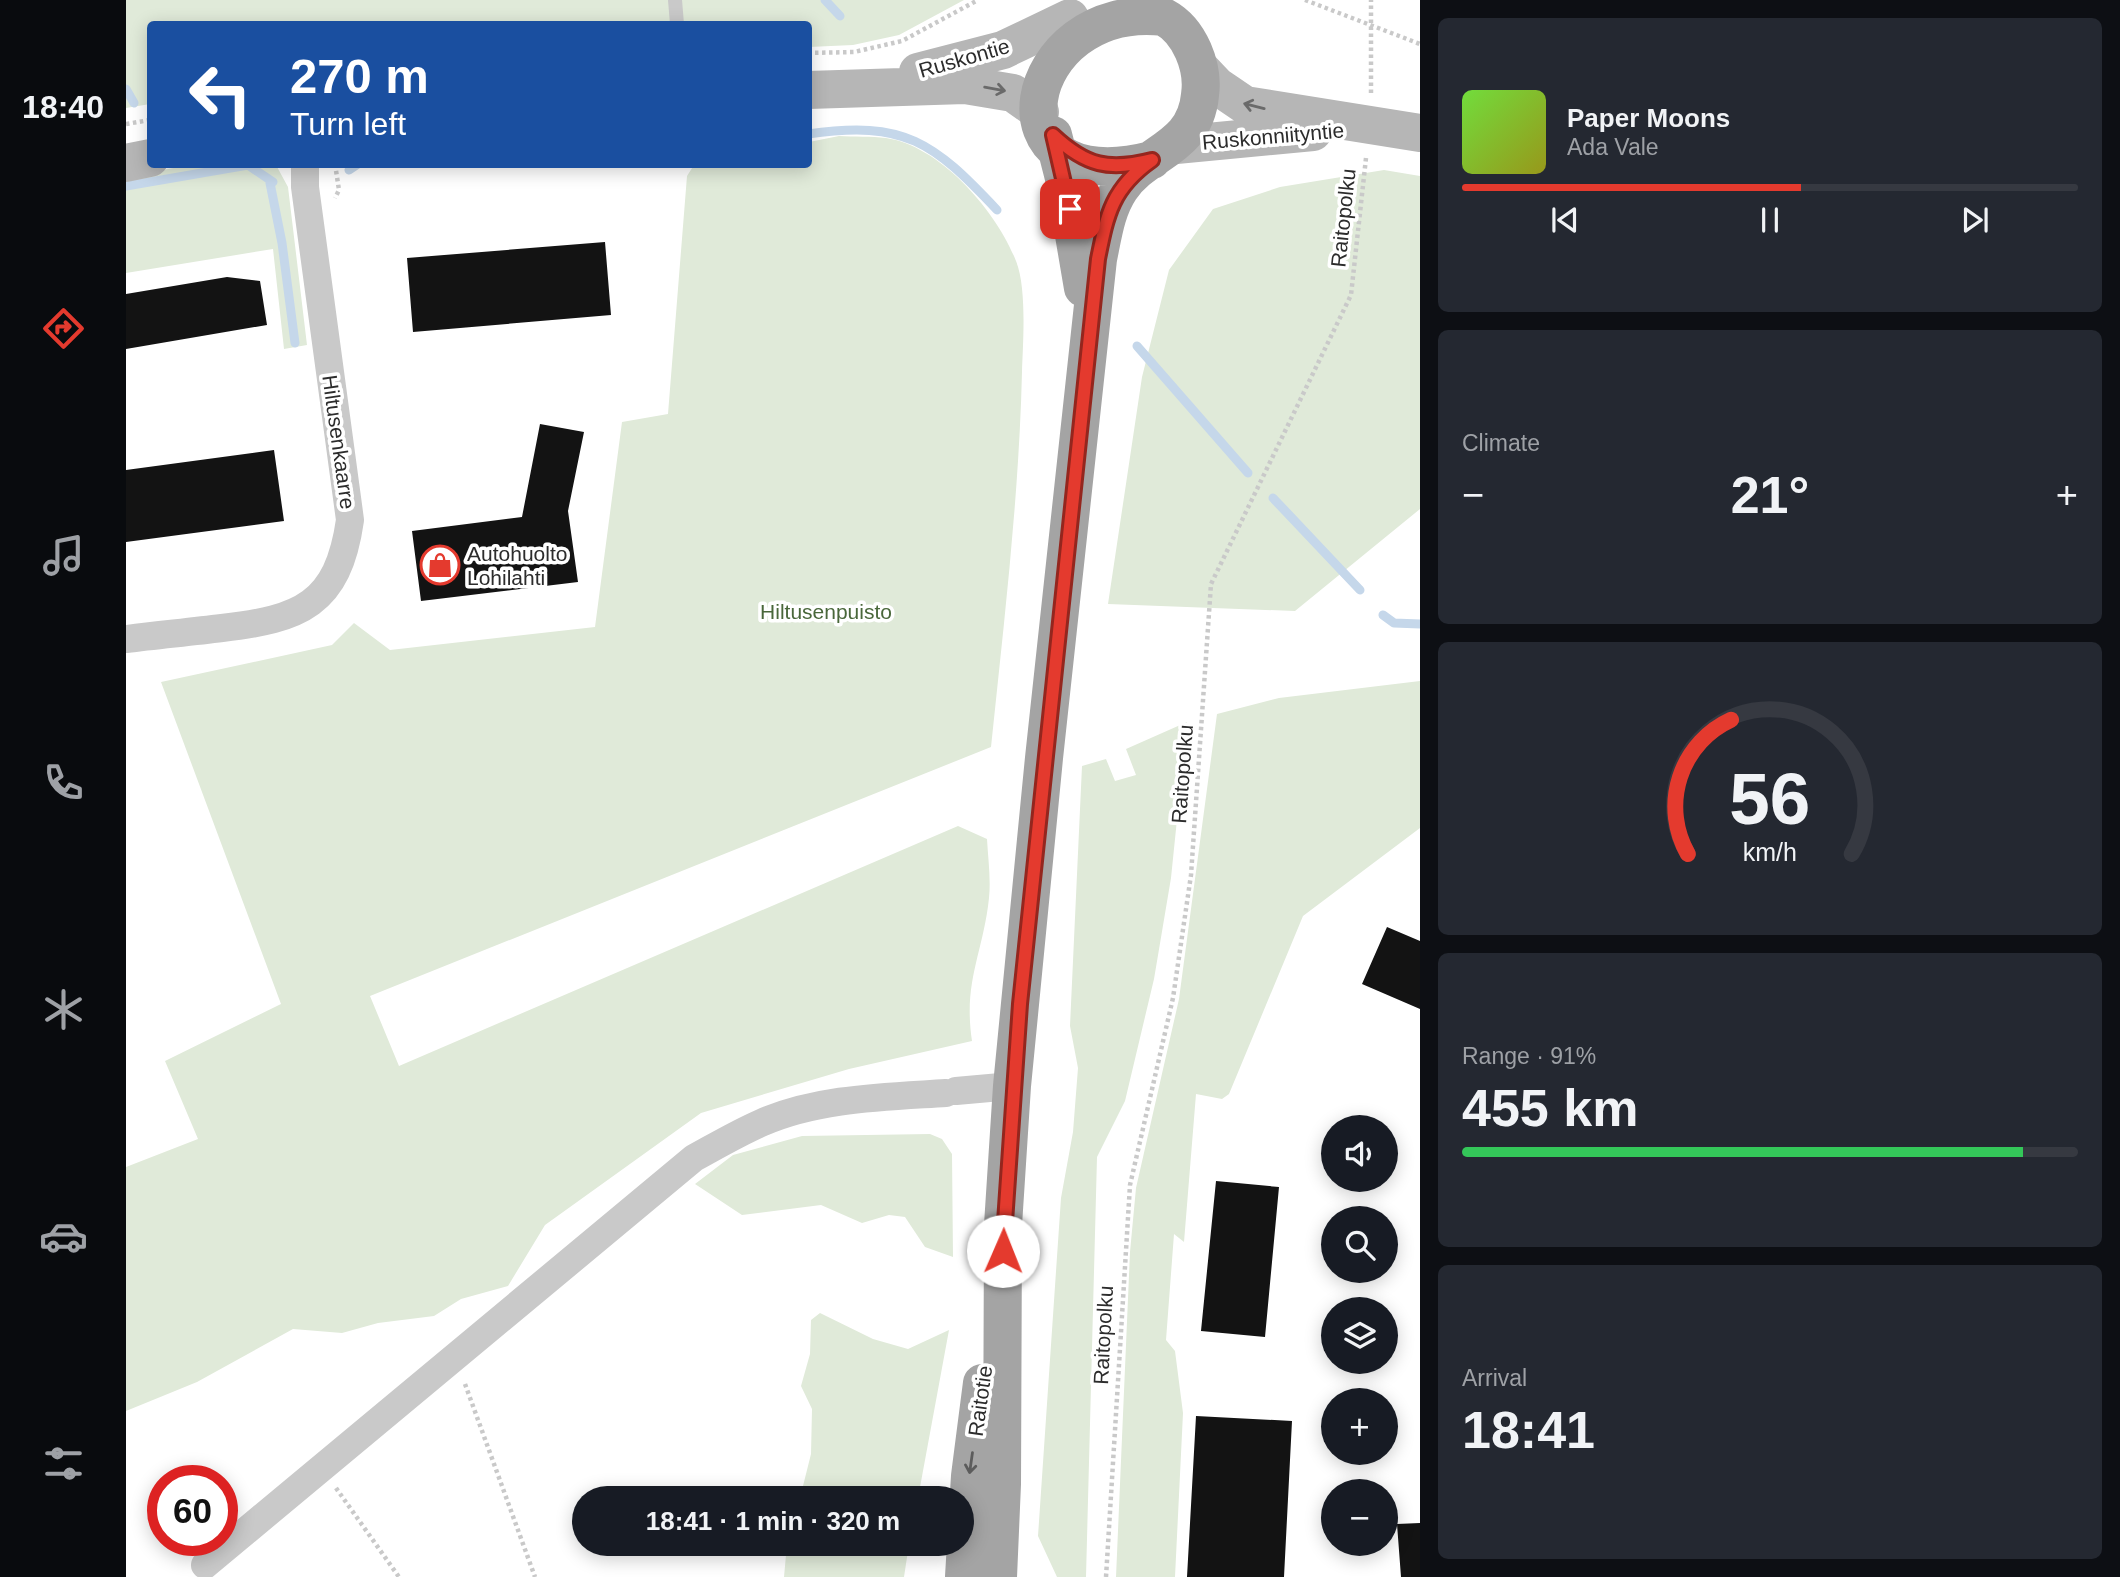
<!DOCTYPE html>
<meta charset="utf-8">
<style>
:root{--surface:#171b24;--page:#242831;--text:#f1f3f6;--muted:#9ea1a6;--line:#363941;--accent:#e43a2e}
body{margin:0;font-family:Helvetica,sans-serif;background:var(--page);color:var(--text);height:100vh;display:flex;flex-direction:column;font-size:26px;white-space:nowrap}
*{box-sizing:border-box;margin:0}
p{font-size:23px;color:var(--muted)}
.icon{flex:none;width:38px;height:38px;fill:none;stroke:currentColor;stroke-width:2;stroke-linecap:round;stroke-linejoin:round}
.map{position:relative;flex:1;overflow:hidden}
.sheet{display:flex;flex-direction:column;gap:18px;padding:18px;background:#0d0f14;width:700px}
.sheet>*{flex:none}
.top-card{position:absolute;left:21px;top:21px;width:665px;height:147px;border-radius:7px;box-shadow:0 4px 18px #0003;background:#1a4fa0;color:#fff;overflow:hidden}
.fabs{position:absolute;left:1195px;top:1115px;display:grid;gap:14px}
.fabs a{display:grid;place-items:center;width:77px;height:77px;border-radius:50%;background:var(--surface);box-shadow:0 4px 18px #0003;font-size:35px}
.speed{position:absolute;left:21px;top:1465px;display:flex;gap:14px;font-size:35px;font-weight:700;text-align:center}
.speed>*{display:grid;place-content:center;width:91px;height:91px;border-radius:50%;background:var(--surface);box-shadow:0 4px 18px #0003;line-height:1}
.speed .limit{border:10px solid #d22;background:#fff;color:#111}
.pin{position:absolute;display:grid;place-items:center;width:60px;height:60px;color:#fff;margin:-30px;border-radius:14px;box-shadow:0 4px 10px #0006}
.me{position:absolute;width:77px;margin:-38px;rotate:1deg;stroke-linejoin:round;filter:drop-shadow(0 0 5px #0008)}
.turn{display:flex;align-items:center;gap:24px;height:147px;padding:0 28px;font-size:32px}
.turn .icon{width:91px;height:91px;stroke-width:2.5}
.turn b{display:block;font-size:49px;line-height:60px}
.big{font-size:52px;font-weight:700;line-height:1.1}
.sheet .card{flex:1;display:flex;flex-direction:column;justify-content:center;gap:10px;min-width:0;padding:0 24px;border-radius:10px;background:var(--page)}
.sheet .dial{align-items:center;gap:0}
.dial svg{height:182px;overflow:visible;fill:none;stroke:var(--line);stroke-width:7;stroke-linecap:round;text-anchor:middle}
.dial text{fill:var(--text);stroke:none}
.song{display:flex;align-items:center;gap:21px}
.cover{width:84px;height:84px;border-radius:10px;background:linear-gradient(135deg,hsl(100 70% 55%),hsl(60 70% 35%))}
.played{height:7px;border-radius:4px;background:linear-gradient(90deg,var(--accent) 55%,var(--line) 55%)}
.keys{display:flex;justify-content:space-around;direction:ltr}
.heat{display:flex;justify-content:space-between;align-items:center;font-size:38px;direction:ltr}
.charge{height:10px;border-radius:5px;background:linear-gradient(90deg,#34c759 91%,var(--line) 0)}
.trip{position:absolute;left:446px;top:1486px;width:402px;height:70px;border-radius:35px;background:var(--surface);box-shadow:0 4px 18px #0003;font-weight:700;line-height:70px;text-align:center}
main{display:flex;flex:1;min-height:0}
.tabs{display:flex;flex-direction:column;width:126px;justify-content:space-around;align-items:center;background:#090b0e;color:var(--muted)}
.tabs .icon{width:49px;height:49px}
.tabs .active{color:var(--accent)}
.tabs b{font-size:32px;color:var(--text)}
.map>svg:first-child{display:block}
.green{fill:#e0ead9}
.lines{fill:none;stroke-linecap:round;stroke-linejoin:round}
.stream{stroke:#c5d7ea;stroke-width:9}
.building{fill:#131313}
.path{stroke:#c9c9c9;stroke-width:4.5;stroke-dasharray:3.5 3.5;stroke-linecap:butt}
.lane{stroke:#c9c9c9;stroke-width:14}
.street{stroke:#c9c9c9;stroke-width:28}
.secondary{stroke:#b6b6b6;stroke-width:38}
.primary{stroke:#a4a4a4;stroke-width:38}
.oneway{stroke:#6a6a6a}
.oneway2{stroke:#5c5c5c}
.route-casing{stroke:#94261e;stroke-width:18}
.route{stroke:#e43a2e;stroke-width:12}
.labels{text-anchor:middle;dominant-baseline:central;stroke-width:7;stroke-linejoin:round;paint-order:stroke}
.street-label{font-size:21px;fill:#2c2c2c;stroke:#fff}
.poi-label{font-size:21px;fill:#2c2c2c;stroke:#fff;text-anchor:start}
.park-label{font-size:21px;fill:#49673a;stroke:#fff}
</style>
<main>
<nav class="tabs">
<b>18:40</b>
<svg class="icon active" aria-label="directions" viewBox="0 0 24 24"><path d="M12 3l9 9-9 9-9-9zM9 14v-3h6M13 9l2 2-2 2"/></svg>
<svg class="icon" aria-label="music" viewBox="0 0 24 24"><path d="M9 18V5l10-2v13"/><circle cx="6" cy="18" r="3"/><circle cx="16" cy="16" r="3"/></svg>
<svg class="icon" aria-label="phone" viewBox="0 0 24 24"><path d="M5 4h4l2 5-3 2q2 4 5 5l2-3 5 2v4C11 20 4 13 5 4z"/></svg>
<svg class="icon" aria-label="climate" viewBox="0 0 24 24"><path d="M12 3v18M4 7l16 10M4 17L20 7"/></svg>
<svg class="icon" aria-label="car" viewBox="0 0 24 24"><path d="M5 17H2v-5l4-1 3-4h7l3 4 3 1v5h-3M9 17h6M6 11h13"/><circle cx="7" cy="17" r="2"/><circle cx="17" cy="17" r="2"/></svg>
<svg class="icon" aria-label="filters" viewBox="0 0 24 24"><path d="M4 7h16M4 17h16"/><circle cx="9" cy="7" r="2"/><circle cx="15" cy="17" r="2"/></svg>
</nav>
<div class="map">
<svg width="1294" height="1577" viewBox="0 0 1294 1577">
<rect width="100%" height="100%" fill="#fff"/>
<path class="green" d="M0,0h838l-65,35 -46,10 -44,2 -1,-23h-658v80l-24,4z
M713,136c15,1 32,0 47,2 55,8 111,74 130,123 11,27 7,82 6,111 -3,125 -18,250 -31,375l-621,249 29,70 559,-240 29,13c1,19 4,40 2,59 -6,56 -26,83 -17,143l-123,28 -148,44 -156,112 -37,61 -47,13 -27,17 -56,7 -36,10 -49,-4 -96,53 -71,29v-244l72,-28 -33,-78 116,-57 -120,-322 171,-37 22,-22 36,27 205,-23 27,-205 46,-8 19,-238 7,-11 114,-1 1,-22z
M63,165h87l12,22 19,158 -23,4 -11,-100 -147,24v-96z
M1258,170l36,6v333l-125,102 -187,-7 34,-227 27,-107 44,-61 67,-22z
M1294,681v147l-117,88 -74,178 -7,5 -26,-5 -12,148 -10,-8 -8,106 9,11 8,62 -8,164h-59l14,-325 6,-64 43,-189 38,-285 62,-16z
M1061,722l-16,156 -17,101 -29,122 -28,56 -11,420h-29l-19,-41 23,-338 12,-66 5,-64 -8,-42 12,-260 24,-7 9,22 21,-6 -10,-26z
M804,1134l12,5 10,15 1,103 -28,-10 -20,-30 -16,-2 -27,8 -41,-18 -79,10 -47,-31 38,-29 69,-19z
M694,1313l53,26 35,10 41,-19 -31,168h-118l11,-44 1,-45 -11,-23 9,-32 1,-34z
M661,1544h122l-5,33h-120z"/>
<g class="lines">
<path class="stream" d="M699,0l15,16
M0,89l8,14
M682,134c97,-14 125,8 189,76
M223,170l9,-6
M144,183l12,60 13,100
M0,186l122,-21 25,17
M1011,346l111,127
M1147,498l87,92
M1257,615l11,8 26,1"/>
</g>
<path class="building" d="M479,242l6,73 -198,17 -6,-74z
M101,277l33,4 7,44 -141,24v-55z
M414,424l44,8 -16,79 10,71 -157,19 -9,-70 110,-14z
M148,450l10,71 -158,21v-72z
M1261,927l33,14v68l-58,-25z
M1090,1181l63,6 -14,150 -64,-6z
M1070,1416l96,5 -8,156h-97z
M1294,1523v54h-19l-4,-53z"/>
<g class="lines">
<path class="path" d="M1179,0l115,44
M682,53l46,-1 48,-11 76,-41
M1245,93v-93
M0,124l24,-4
M209,164l4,26 -4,8
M339,1384l70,193
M210,1488l63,89
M980,1577l24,-392 43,-187 18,-123 20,-291 140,-289 15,-137"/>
<path class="lane" d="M549,0l2,24"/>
<path class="street" d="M0,639c32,-4 64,-7 96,-11 78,-9 116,-23 128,-108l-45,-333v-23
M830,1091l56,-5
M79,1565l489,-407c22,-12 44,-25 67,-35 56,-25 124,-26 185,-30"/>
<path class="secondary" d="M1073,67l18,19 28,19 175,28
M792,72l85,-22 67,-32
M682,90l157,-5 48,8 27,19
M1050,145l137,-13
M0,163l24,-5"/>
<path class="primary" d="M927,135l12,47 18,106
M838,1577l6,-101 12,-93
M872,1577l4,-93 1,-259 9,-139 32,-328 54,-499c5,-24 8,-49 22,-70 25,-38 75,-39 80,-94 4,-28 -10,-64 -36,-78 -145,-17 -184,187 -12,143"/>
</g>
<defs><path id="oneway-shaft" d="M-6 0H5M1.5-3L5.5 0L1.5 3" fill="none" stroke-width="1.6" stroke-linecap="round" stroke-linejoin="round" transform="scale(1.75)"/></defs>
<g class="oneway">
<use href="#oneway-shaft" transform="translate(869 89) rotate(10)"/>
<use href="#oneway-shaft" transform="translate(1128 106) rotate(-166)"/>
</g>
<use class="oneway2" href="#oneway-shaft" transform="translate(845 1463) rotate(98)"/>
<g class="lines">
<defs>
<path id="route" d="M877,1251l17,-247 78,-745c9,-45 14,-71 54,-99 -43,11 -66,6 -99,-25l17,74"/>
</defs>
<use href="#route" class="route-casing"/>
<use href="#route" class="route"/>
</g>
<defs>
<symbol id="shop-ring" viewBox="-11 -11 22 22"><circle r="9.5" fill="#fff" stroke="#e43a2e" stroke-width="1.5"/><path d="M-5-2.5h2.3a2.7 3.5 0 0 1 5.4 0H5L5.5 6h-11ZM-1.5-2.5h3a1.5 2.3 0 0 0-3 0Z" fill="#e43a2e"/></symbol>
</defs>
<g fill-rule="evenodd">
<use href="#shop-ring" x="292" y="543" width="44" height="44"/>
</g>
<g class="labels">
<g class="street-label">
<text transform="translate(838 58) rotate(-16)">Ruskontie</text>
<text transform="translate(1147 136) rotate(-5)">Ruskonniityntie</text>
<text transform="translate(1217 218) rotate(-84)">Raitopolku</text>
<text transform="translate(213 442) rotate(82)">Hiltusenkaarre</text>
<text transform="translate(1056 774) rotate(-86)">Raitopolku</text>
<text transform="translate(977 1335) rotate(-87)">Raitopolku</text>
<text transform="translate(854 1401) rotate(-82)">Raitotie</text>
</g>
<g class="poi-label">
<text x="341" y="553">Autohuolto<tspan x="341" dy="24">Lohilahti</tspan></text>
</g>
<g class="park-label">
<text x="700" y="611">Hiltusenpuisto</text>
</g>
</g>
</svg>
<div class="fabs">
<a><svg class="icon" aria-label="sound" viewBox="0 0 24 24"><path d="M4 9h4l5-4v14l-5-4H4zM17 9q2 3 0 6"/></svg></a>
<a><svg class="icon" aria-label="search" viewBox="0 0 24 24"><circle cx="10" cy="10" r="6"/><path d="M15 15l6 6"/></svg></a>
<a><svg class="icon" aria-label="layers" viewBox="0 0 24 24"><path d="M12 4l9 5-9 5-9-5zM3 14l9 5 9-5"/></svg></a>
<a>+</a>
<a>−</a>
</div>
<div class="speed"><div class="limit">60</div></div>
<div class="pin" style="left:944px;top:209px;background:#d93025"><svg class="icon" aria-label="arrive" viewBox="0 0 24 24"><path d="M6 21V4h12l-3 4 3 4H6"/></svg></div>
<svg class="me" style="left:877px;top:1251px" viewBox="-20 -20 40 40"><circle r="19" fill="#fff"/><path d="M0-13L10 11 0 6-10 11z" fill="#e43a2e"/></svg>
<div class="trip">18:41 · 1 min · 320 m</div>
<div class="top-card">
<div class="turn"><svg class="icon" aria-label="left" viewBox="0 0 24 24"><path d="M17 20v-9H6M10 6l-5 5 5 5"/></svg><div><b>270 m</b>Turn left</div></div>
</div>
</div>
<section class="sheet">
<div class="card">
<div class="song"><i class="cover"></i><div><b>Paper Moons</b><p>Ada Vale</p></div></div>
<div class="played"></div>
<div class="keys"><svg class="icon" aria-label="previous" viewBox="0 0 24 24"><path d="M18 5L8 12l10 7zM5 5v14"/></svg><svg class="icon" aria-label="pause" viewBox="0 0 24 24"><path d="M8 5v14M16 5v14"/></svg><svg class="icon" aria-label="next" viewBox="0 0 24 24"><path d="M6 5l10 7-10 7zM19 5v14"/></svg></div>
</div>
<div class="card"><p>Climate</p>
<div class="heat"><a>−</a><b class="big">21°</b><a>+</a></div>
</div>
<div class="card dial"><svg viewBox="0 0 100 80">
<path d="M14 69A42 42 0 1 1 86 69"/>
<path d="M14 69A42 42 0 0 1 33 10" stroke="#e43a2e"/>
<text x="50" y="56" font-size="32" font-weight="700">56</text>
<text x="50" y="72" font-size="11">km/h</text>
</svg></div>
<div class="card"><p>Range · 91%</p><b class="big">455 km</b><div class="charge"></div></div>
<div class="card"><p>Arrival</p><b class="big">18:41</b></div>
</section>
</main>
